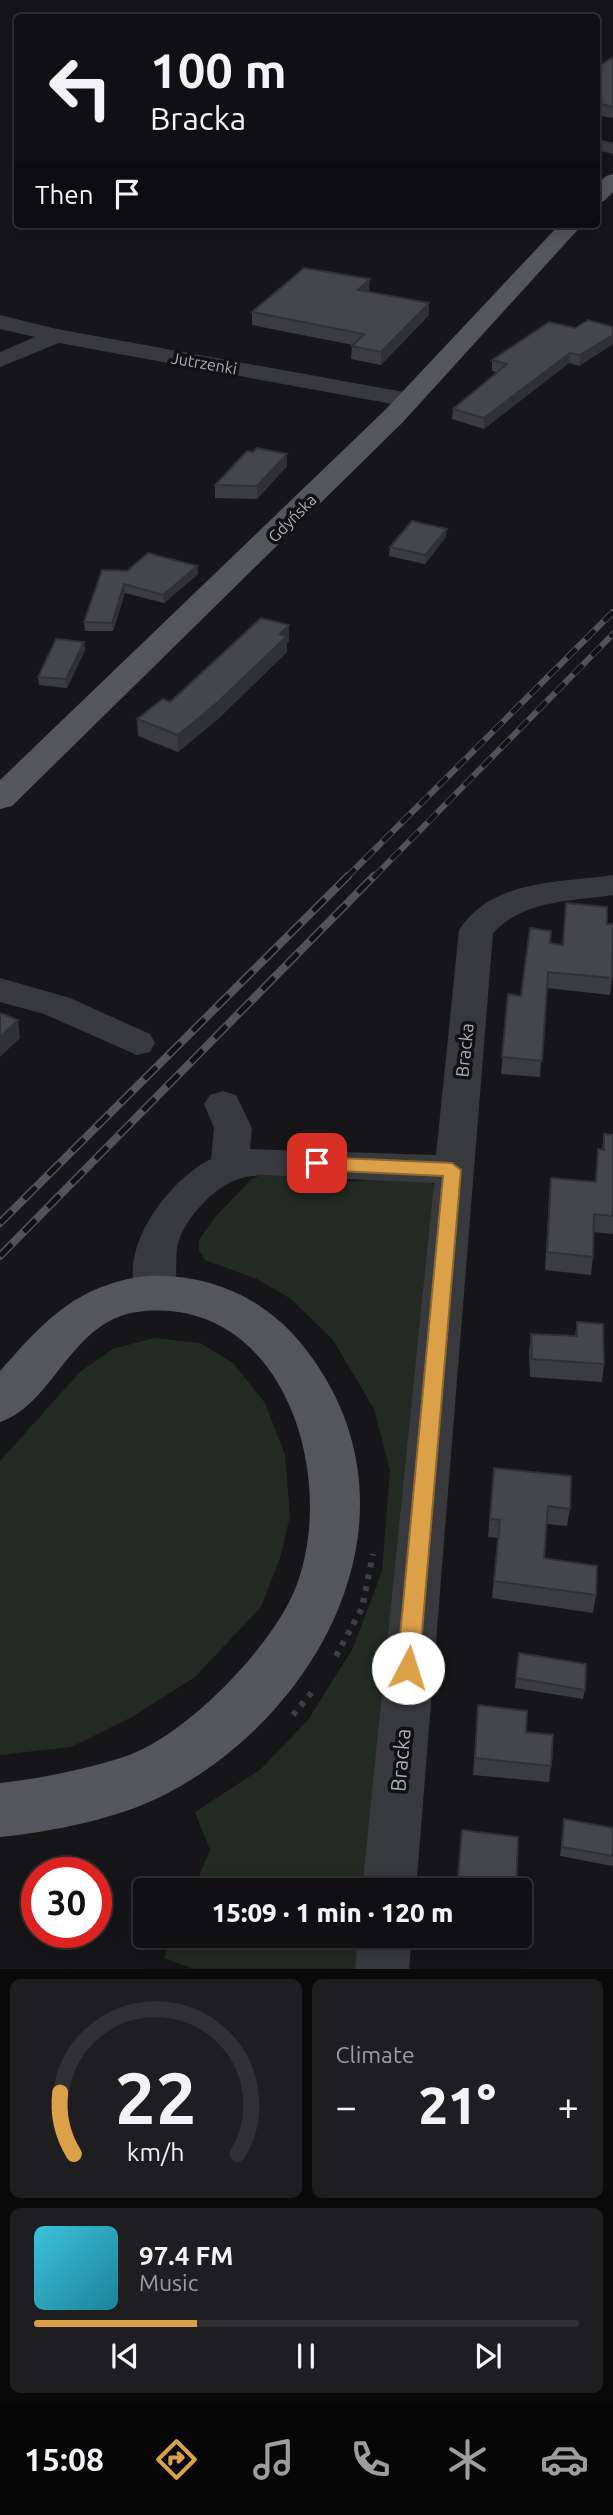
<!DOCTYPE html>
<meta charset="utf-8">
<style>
:root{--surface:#101012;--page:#1e1e20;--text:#f1f3f6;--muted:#9c9d9f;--line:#303032;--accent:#dca049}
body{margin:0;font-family:Ubuntu,sans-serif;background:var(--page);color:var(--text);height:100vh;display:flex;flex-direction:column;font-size:26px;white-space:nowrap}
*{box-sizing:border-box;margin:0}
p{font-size:23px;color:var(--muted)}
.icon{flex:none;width:38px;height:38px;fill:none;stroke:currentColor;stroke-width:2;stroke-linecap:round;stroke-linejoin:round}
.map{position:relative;height:1969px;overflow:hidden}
.side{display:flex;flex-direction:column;gap:10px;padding:10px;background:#09090a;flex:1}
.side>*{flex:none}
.top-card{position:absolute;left:14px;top:14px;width:586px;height:214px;border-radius:7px;box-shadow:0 4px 18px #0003,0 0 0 2px var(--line);background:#101012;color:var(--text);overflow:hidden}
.speed{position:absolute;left:21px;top:1857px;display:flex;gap:14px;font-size:35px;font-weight:700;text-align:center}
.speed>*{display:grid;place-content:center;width:91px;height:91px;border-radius:50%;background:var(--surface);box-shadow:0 4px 18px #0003,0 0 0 2px var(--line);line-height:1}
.speed .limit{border:10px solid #d22;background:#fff;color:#111}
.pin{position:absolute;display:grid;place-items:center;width:60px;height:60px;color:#fff;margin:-30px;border-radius:14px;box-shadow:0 4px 10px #0006}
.me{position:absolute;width:77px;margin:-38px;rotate:5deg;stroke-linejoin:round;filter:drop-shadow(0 0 5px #0008)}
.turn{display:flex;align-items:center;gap:24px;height:147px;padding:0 21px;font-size:32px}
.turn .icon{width:91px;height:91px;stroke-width:2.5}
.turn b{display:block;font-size:49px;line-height:60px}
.then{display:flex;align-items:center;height:66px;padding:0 21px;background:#0003;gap:14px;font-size:26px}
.big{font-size:52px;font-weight:800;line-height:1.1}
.side .card{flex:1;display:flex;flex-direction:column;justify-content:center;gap:10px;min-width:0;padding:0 24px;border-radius:10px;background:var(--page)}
.side .dial{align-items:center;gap:0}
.dial svg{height:182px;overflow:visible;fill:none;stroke:var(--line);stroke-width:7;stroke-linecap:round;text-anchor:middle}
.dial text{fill:var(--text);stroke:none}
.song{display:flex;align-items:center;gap:21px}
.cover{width:84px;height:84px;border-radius:10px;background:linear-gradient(135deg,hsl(190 70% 55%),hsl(190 70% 35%))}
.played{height:7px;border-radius:4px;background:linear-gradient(90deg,var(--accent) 30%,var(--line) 30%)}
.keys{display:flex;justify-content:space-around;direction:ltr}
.heat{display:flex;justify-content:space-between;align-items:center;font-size:38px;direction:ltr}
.side .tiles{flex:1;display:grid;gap:10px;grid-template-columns:1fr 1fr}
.card:last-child{grid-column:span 2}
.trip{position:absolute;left:133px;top:1878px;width:399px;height:70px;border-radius:7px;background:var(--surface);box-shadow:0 4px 18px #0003,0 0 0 2px var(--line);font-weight:800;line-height:70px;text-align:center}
.menu{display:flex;height:112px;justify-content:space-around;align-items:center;background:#060607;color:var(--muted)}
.menu .icon{width:49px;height:49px}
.menu .selected{color:var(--accent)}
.menu b{font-size:32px;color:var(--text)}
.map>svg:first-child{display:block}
.green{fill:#232a23}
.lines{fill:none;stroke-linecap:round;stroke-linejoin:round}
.path{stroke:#3e3f43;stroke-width:6;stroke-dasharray:5 7;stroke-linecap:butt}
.minor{fill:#37393c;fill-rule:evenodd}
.major{fill:#54565b;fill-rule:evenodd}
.rail-far1-casing{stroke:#515357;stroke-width:6}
.rail-casing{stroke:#515357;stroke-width:8}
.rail-far1{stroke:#111113;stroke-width:4.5;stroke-dasharray:13;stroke-linecap:butt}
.rail{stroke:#111113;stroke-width:5;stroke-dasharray:17;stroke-linecap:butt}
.wall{fill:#3b3c40}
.shaded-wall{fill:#303134}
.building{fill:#45464a;stroke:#303134;stroke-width:2}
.route{fill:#dca049;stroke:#8f682f;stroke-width:2}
.labels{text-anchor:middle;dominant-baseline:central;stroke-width:7;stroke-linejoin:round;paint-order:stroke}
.far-street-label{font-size:16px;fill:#aaaeb6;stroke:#111113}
.street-label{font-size:18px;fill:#aaaeb6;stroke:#111113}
.near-street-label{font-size:21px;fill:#aaaeb6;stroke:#111113}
</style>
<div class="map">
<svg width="613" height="1969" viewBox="0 0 613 1969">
<rect width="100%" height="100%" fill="#161618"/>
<path class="green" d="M267,1172l77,10 62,-5 25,5 3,4 -60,704h-181l17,-40 -15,-38 66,-43 47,-49 45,-72 29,-77 8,-101 -16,-61 -41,-69 -42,-41 -34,-20 -52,-19 -6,-10v-10l16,-23 37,-38z
M154,1338l46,5 33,20 32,40 20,52 5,61 -10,42 -19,49 -66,70 -63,40 -61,30 -71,8v-294l81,-90 32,-22z
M173,1936h197l-4,33h-172l-30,-11z"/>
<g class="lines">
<path class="path" d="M336,1656l26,-48 11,-54
M293,1715l23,-28"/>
<path class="minor" d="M597,139l16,4v11l-16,-4z
M0,315l57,14 352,64 8,2 4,5 -4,5 -8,2 -350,-64 -59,24v-15l35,-15 -35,-8z
M613,875v20c-44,7 -87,4 -120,38l-77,957h-54l72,-707 -171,-8c-9,1 -19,1 -27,5 -24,8 -56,44 -59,69 -2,19 2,37 -7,54l-15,5 -15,-5c-27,-50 27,-122 71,-144l3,-31 -10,-24 6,-9 13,-4 13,4 16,33 -2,21 186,6 23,-225c33,-51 100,-47 154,-55z
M0,978l70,20 80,36 5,9 -5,9 -13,3 -93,-41 -44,-12z
M358,1936h54l-3,33h-54z"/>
<path class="major" d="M613,174v18l-9,9 -7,2v-18l9,-9z
M560,224h23l-180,198 -391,384 -12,3v-29l385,-370z
M147,1276c64,-3 121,23 160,75 121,158 18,359 -139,442 -46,25 -116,39 -168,44v-54c43,-5 89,-14 129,-28 60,-22 147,-112 168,-171 41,-112 -16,-291 -160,-272 -66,9 -84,93 -137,110v-51c44,-50 77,-87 147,-95z"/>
<defs>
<path id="rail-far1" d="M346,878l267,-266
M373,878l240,-244"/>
<path id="rail" d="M0,1223l348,-347
M0,1256l374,-380"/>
</defs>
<use href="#rail-far1" class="rail-far1-casing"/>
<use href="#rail" class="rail-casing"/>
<use href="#rail-far1" class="rail-far1"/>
<use href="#rail" class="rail"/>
</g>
<path class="wall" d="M613,59v59l-16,-3v-48z
M369,292l60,23 -48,50 -30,-6 1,-13 1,-1 -101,-20v-13z
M613,327v17l-34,22 -10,-3 -85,66 -32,-10 1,-10 44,-37 -5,-1v-11l83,-32z
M287,454v12l-30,33 -42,-1v-13z
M446,537l-21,27 -36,-8 1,-9z
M197,566l1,8 -34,29 -39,-10 -12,38h-28l-1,-9 43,-51z
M289,641l-2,2v9l-69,67 -40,33 -40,-16 -1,-17z
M84,642l1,8 -18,38 -28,-3 -1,-8z
M566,903l41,21 5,54 -2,17 -63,-7 -7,89 -39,-3 7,-80 13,2 29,-53 13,2z
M604,1134l9,1v99l-19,-2 -1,25 -2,18 -46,-5 4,-74 2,-18 44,4 3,-33 4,1z
M577,1322l27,42 -2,18 -72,-5 -1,-25 2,-18 44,2z
M494,1468l76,41 -3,17 -20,-2 -3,34 52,37 -3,18 -101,-15 6,-60 -10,-1z
M519,1653l66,37 -2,9 -68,-11z
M478,1705l48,27 25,34 -2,16 -76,-7z
M564,1819l49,9v38l-53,-10z"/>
<path class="shaded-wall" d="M370,279l-1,13 -11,-2z
M429,303v12l-48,50v-13z
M613,335v9l-34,22 1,-11z
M570,353l-1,10 -85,66v-11z
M287,454v12l-30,33v-13z
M447,529l-1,8 -21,27v-9z
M197,566l1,8 -34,29 -1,-8z
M124,584l1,9 -12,38 -1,-8z
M289,625v16l-2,2v9l-69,67 -40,33v-17z
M84,642l1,8 -18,38 -1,-9z
M18,1020l2,18 -20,19v-20z"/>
<path class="building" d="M612,58l1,1v48l-16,-4v-36z
M304,268l66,11 -12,11 71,13 -48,49 -29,-6 12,-12 -112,-22z
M588,320l25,7v8l-33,20 -10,-2 -86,65 -31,-9 54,-45 -15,-4 57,-38 26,6z
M257,448l30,6 -30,32 -42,-1 32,-34 6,1z
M412,521l35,8 -22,26 -35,-8z
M148,553l49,13 -34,29 -39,-11 -12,39 -28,-1 18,-52 25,1z
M261,618l28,7 -9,9 7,2 -69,66 -40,33 -41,-16 26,-20 7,3z
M56,639l28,3 -18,37 -28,-2z
M566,903l41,4v17h6l-1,54 -64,-6 -6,89 -40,-4 6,-63 13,2 9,-68 21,3 -1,12 13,2z
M0,1013l18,7 -18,17z
M604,1134l9,1v81l-19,-2 -1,43 -46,-5 4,-74 45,4 2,-33 6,1z
M577,1322l26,2 1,40 -72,-5 -1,-25 46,2z
M494,1468l77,8 -1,33 -22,-3 -4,52 53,8 -1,29 -102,-14 6,-61 -10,-1z
M519,1653l67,11 -1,26 -69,-12z
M478,1705l49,6 -1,21 27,3 -2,31 -76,-8z
M564,1819l49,9v28l-51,-9z
M462,1830l56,7 -2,53h-59z"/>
<path class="route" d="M317,1157l135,6 9,7 -42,498 -3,8 -8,3 -8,-3 -3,-8 46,-492 -126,-6 -9,-7z"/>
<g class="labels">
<g class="far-street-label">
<text transform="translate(204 363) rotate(10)">Jutrzenki</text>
<text transform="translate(292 518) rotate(-45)">Gdyńska</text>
</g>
<g class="street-label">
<text transform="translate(464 1050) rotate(-84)">Bracka</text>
</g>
<g class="near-street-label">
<text transform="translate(400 1760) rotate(-85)">Bracka</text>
</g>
</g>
</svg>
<div class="speed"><div class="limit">30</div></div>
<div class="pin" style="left:317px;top:1163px;background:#d93025"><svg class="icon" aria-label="arrive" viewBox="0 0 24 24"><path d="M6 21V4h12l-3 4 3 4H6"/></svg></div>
<svg class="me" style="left:408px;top:1668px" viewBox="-20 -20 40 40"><circle r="19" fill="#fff"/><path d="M0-13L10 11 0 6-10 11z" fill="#dca049"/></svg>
<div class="trip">15:09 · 1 min · 120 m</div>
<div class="top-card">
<div class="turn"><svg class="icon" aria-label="left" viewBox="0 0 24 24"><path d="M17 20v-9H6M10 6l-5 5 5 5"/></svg><div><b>100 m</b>Bracka</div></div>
<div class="then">Then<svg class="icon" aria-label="arrive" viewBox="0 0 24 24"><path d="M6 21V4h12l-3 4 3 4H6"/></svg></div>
</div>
</div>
<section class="side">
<div class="tiles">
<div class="card dial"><svg viewBox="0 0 100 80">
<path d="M14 69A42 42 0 1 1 86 69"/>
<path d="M14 69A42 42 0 0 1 8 42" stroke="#dca049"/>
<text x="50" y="56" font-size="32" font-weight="700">22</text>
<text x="50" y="72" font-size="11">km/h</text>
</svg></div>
<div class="card"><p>Climate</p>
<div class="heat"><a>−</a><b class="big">21°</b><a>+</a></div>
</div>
<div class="card">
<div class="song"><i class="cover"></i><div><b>97.4 FM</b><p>Music</p></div></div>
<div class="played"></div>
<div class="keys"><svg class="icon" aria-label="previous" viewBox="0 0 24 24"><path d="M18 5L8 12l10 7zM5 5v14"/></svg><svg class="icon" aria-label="pause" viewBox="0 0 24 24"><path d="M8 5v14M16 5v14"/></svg><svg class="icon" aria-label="next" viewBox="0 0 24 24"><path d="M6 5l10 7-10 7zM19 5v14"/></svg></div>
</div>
</div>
</section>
<nav class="menu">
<b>15:08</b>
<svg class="icon selected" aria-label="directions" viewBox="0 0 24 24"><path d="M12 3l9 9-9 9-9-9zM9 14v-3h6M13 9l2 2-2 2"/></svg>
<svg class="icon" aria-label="music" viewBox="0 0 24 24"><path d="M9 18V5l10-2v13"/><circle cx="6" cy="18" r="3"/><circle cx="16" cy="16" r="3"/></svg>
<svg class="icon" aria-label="phone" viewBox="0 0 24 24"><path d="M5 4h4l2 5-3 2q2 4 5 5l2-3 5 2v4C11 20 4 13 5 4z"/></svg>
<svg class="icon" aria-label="climate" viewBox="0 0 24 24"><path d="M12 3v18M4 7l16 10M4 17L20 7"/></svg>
<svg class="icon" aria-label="car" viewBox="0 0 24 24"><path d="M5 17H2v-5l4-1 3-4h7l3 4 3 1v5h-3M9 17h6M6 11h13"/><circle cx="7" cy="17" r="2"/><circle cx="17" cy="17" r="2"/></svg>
</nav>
